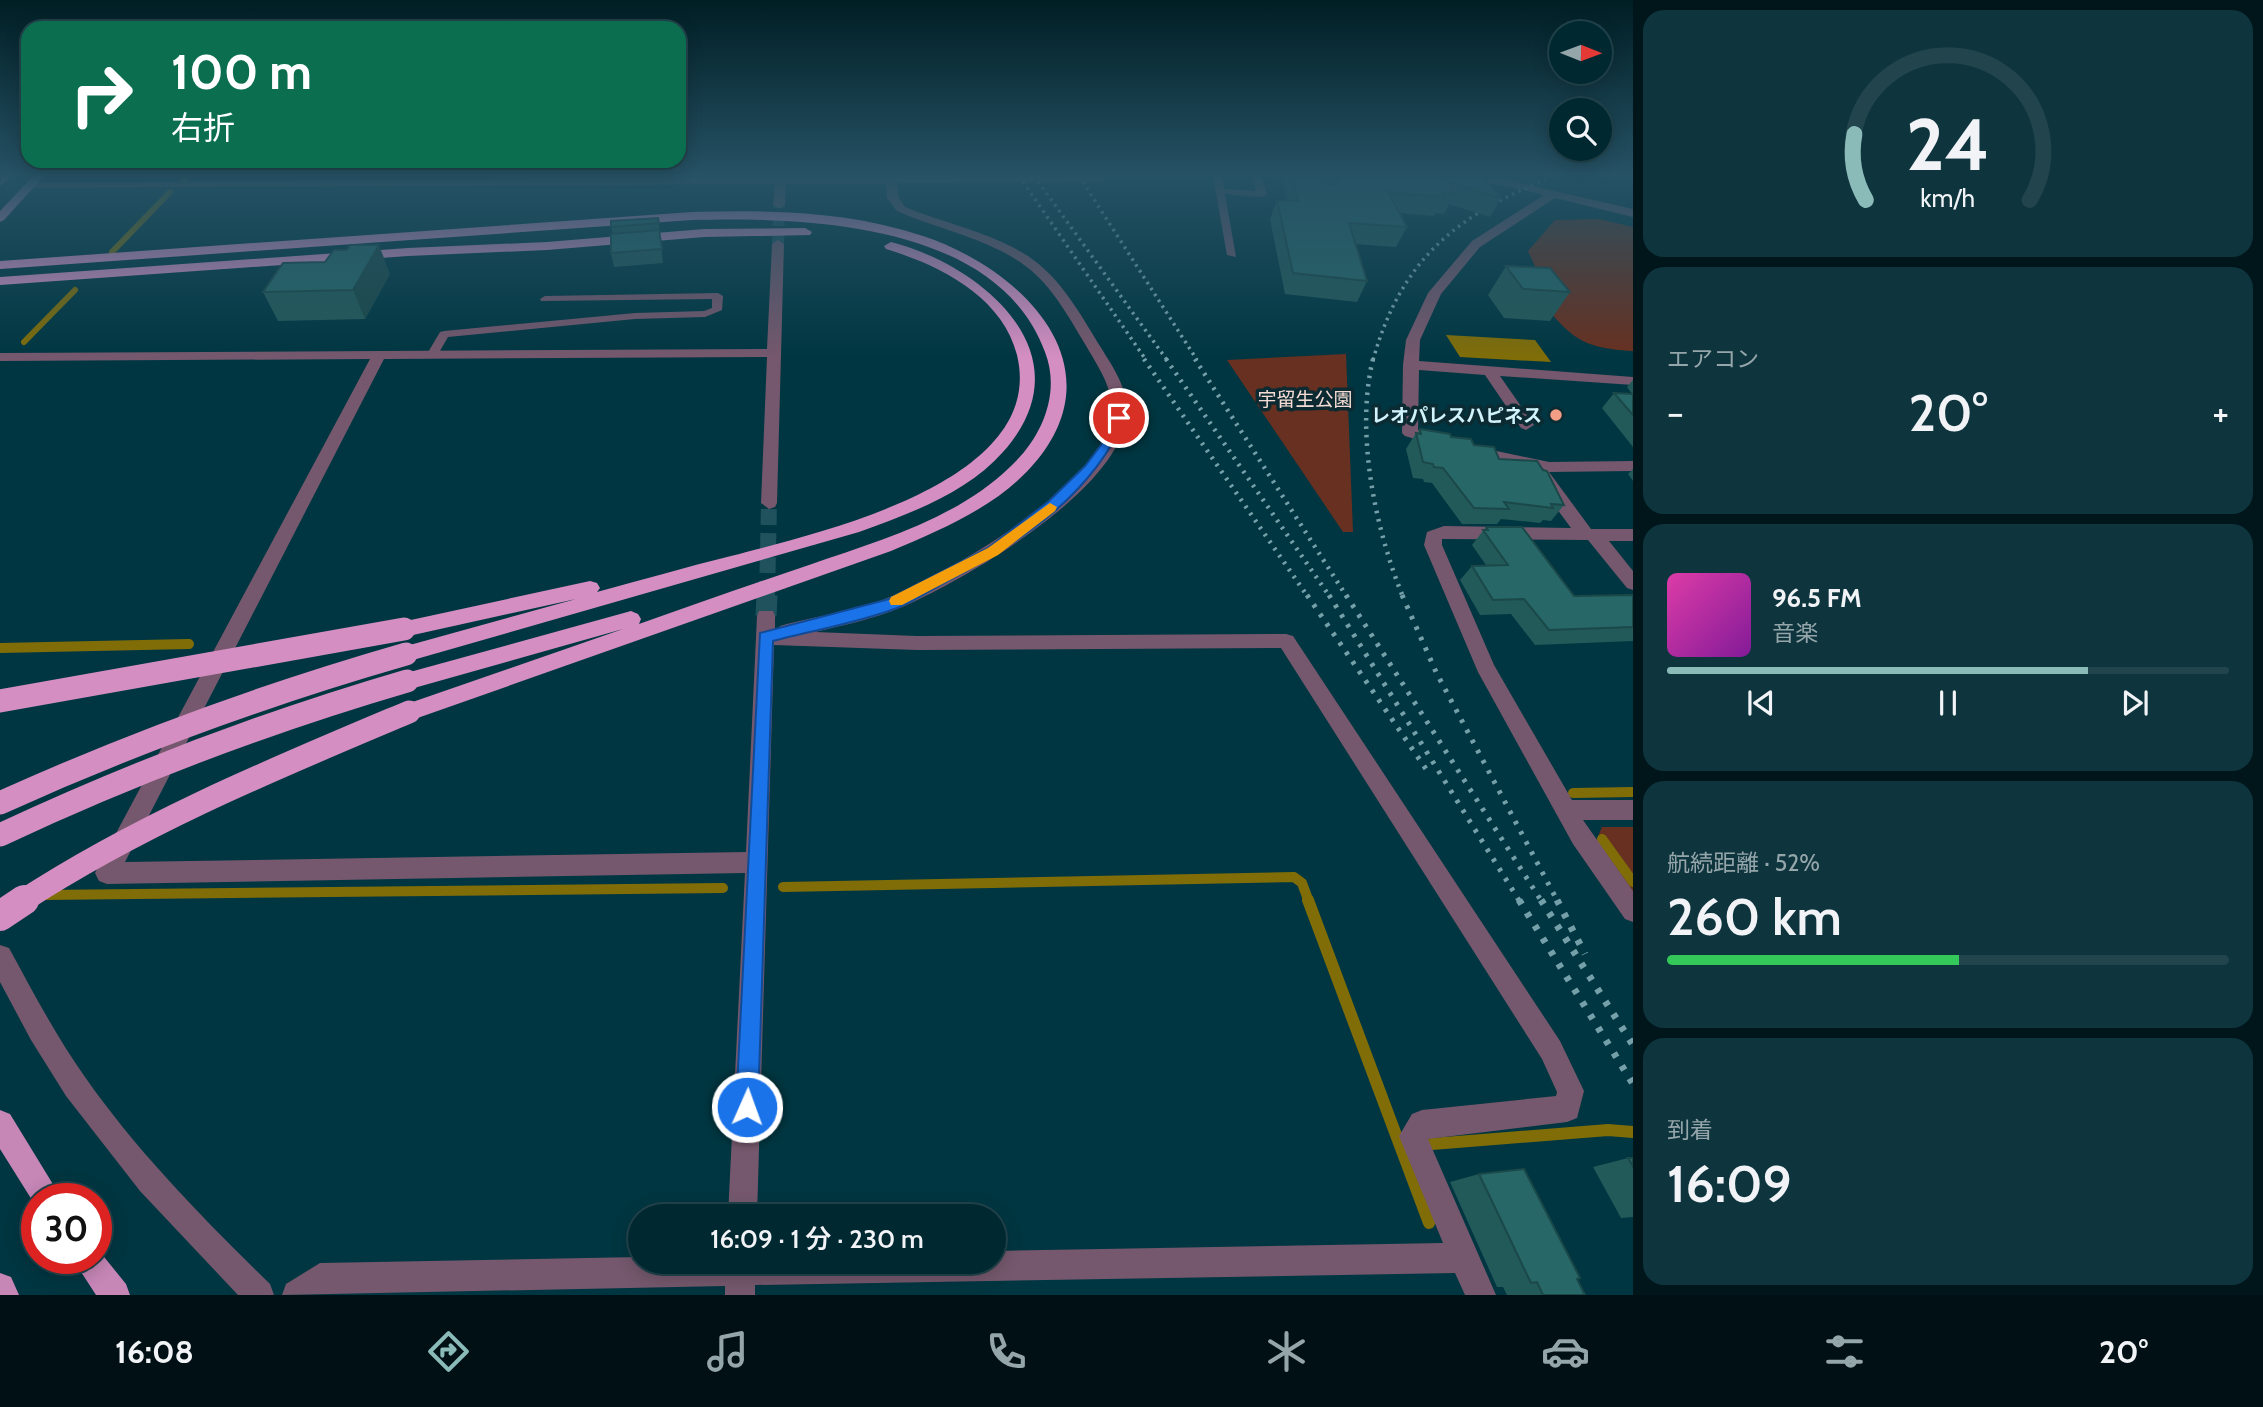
<!DOCTYPE html>
<html lang="ja">
<meta charset="utf-8">
<style>
:root{--surface:#002831;--page:#0e343d;--text:#f1f3f6;--muted:#95a6ab;--line:#22444d;--accent:#8bbbb9}
body{margin:0;font-family:Cabin,"Noto Sans JP",sans-serif;background:var(--page);color:var(--text);height:100vh;display:flex;flex-direction:column;font-size:26px;white-space:nowrap}
*{box-sizing:border-box;margin:0}
p{font-size:23px;color:var(--muted)}
.icon{flex:none;width:38px;height:38px;fill:none;stroke:currentColor;stroke-width:2;stroke-linecap:round;stroke-linejoin:round}
.map{position:relative;flex:1;overflow:hidden}
.panel{display:flex;flex-direction:column;gap:10px;padding:10px;background:#00161b;width:630px}
.panel>*{flex:none}
.guide{position:absolute;left:21px;top:21px;width:665px;height:147px;border-radius:21px;box-shadow:0 4px 18px #0003,0 0 0 2px var(--line);background:#0b6e4f;color:#fff;overflow:hidden}
.needle{width:46px;rotate:91deg}
.fabs{position:absolute;left:1549px;top:21px;display:grid;gap:14px}
.fabs a{display:grid;place-items:center;width:63px;height:63px;border-radius:50%;background:var(--surface);box-shadow:0 4px 18px #0003,0 0 0 2px var(--line);font-size:35px}
.speed{position:absolute;left:21px;top:1183px;display:flex;gap:14px;font-size:35px;font-weight:700;text-align:center}
.speed>*{display:grid;place-content:center;width:91px;height:91px;border-radius:50%;background:var(--surface);box-shadow:0 4px 18px #0003,0 0 0 2px var(--line);line-height:1}
.speed .limit{border:10px solid #d22;background:#fff;color:#111}
.pin{position:absolute;display:grid;place-items:center;width:60px;height:60px;color:#fff;margin:-30px;border:4px solid #fff;border-radius:50%;box-shadow:0 2px 7px #0007}
.me{position:absolute;width:77px;margin:-38px;rotate:2deg;stroke-linejoin:round;filter:drop-shadow(0 0 5px #0008)}
.turn{display:flex;align-items:center;gap:24px;height:147px;padding:0 35px;font-size:32px}
.turn .icon{width:91px;height:91px;stroke-width:2.5}
.turn b{display:block;font-size:49px;line-height:60px}
.big{font-size:52px;font-weight:600;line-height:1.1}
.panel .card{flex:1;display:flex;flex-direction:column;justify-content:center;gap:10px;min-width:0;padding:0 24px;border-radius:21px;background:var(--page)}
.panel .dial{align-items:center;gap:0}
.dial svg{height:182px;overflow:visible;fill:none;stroke:var(--line);stroke-width:7;stroke-linecap:round;text-anchor:middle}
.dial text{fill:var(--text);stroke:none}
.song{display:flex;align-items:center;gap:21px}
.cover{width:84px;height:84px;border-radius:10px;background:linear-gradient(135deg,hsl(320 70% 55%),hsl(290 70% 35%))}
.played{height:7px;border-radius:4px;background:linear-gradient(90deg,var(--accent) 75%,var(--line) 75%)}
.keys{display:flex;justify-content:space-around;direction:ltr}
.heat{display:flex;justify-content:space-between;align-items:center;font-size:38px;direction:ltr}
.charge{height:10px;border-radius:5px;background:linear-gradient(90deg,#34c759 52%,var(--line) 0)}
.trip{position:absolute;left:628px;top:1204px;width:378px;height:70px;border-radius:35px;background:var(--surface);box-shadow:0 4px 18px #0003,0 0 0 2px var(--line);font-weight:600;line-height:70px;text-align:center}
.menu{display:flex;height:112px;justify-content:space-around;align-items:center;background:#001014;color:var(--muted)}
.menu .icon{width:49px;height:49px}
.menu .on{color:var(--accent)}
.menu b{font-size:32px;color:var(--text)}
main{display:flex;flex:1;min-height:0}
.map>svg:first-child{display:block}
.green{fill:#683020}
.water{fill:#806d08}
.lines{fill:none;stroke-linecap:round;stroke-linejoin:round}
.stream-far2{stroke:#806d08;stroke-width:6}
.stream-far1{stroke:#806d08;stroke-width:10}
.stream{stroke:#806d08;stroke-width:12}
.minor-tunnel-far2{stroke:#1f525d;stroke-width:12;stroke-dasharray:12 6;stroke-linecap:butt}
.minor-tunnel-far1{stroke:#1f525d;stroke-width:16;stroke-dasharray:16 8;stroke-linecap:butt}
.minor-tunnel{stroke:#1f525d;stroke-width:21;stroke-dasharray:21 10;stroke-linecap:butt}
.service{fill:#75586d;fill-rule:evenodd}
.minor{fill:#75586d;fill-rule:evenodd}
.trunk{fill:#c686b6;fill-rule:evenodd}
.motorway{fill:#d48ec2;fill-rule:evenodd}
.rail-far3{stroke:#75a0aa;stroke-width:3.5;stroke-dasharray:2.5 4.5;stroke-linecap:butt}
.rail-far2{stroke:#75a0aa;stroke-width:4.5;stroke-dasharray:2.5 6;stroke-linecap:butt}
.rail-far1{stroke:#75a0aa;stroke-width:5;stroke-dasharray:3.5 8;stroke-linecap:butt}
.rail{stroke:#75a0aa;stroke-width:7;stroke-dasharray:5 10;stroke-linecap:butt}
.motorway-bridge-far1{stroke:#d48ec2;stroke-width:23}
.motorway-bridge{stroke:#d48ec2;stroke-width:30}
.wall{fill:#225959}
.shaded-wall{fill:#1b4849}
.building{fill:#276768;stroke:#1b4849;stroke-width:2}
.route{fill:#1a73e8;stroke:#114b97;stroke-width:2}
.slow{fill:#f59e0b}
.poi-dot{fill:#f49e86;stroke:#0c2a31;stroke-width:2.5}
.labels{text-anchor:middle;dominant-baseline:central;stroke-width:7;stroke-linejoin:round;paint-order:stroke}
.far-park-label{font-size:19px;fill:#f5ddd6;stroke:#0c2a31}
.far-poi-label{font-size:19px;font-weight:bold;fill:#d1f3fc;stroke:#0c2a31;text-anchor:end}
</style>
<main>
<div class="map">
<svg width="1633" height="1295" viewBox="0 0 1633 1295">
<rect width="100%" height="100%" fill="#003641"/>
<path class="green" d="M1599,219l34,8v124c-55,-3 -62,-15 -96,-54l12,-1 -21,-45 27,-31z
M1346,354l7,178h-10l-116,-172z
M1602,827h31v65l-37,-51z"/>
<path class="water" d="M1446,335l89,5 16,22 -91,-5z"/>
<g class="lines">
<path class="stream-far2" d="M183,182l4,-6
M112,252l58,-60
M24,342l51,-52"/>
<path class="stream-far1" d="M0,648l189,-4
M1573,793l60,-1
M1602,839l31,43
M783,887l511,-10 8,6 7,19
M42,895l681,-7"/>
<path class="stream" d="M1308,900l121,323
M1432,1144l176,-14 25,2"/>
<path class="minor-tunnel-far2" d="M778,244l1,-39"/>
<path class="minor-tunnel-far1" d="M767,597l2,-94"/>
<path class="minor-tunnel" d="M766,616l1,-21"/>
<path class="service" d="M1213,176h9l2,13 32,2 -4,-15h9l6,18 -5,3 -37,-3 11,63 -9,-2z
M718,293l5,3 -1,14 -17,7 -70,2 -187,18 -11,19 -4,1 -6,-3 13,-22 4,-1 191,-18 69,-2 8,-3v-9l-171,2 -1,-2 5,-3z"/>
<path class="minor" d="M775,176h414l-5,3h-78l-7,3 -202,1 2,15 6,9c41,17 86,25 123,49 30,20 49,52 67,82 13,22 32,46 32,72 0,77 -163,170 -225,197 -28,12 -58,18 -87,25l102,4 369,-2 7,2 267,405 24,50 -7,27 -10,4 -139,17 68,156h-31l-10,-22 -700,12v10h-30v-9l-443,9 4,-11 34,-21 320,-6v5h354v-11l449,-8 -44,-107 13,-22 10,-4 134,-14 1,-4 -15,-33 -261,-411 -364,2 -143,-5 -17,571h-29l17,-343 -638,11 -8,-3 -4,-8 4,-8 271,-506 -370,2v-8l767,-4 5,-105 6,-4 6,4 -7,259 -2,4 -6,2 -8,-6 6,-146 -383,2 -259,503 621,-10 11,-236 2,-5h14l2,5v14h3l2,-4 7,-2c31,-8 63,-12 93,-23 62,-24 227,-116 232,-189 1,-25 -15,-47 -27,-68 -18,-30 -35,-62 -65,-82 -37,-25 -83,-33 -123,-51l-10,-13 -1,-14h-100l-1,21 -6,3 -6,-3 2,-21 -745,4 -4,-1v-4z
M1422,176l80,3 131,30v8l-78,-19 -75,49 -39,47 -21,46 -1,21 214,16v8l-133,-9 34,49 -8,5 -5,-2 -36,-53 -66,-5 -1,60 26,8 2,3 -8,5 -33,-10 -3,-3 1,-68 3,-25 22,-47 44,-52 72,-46 -42,-10 -75,-6z
M1473,446l76,16 84,-1v10l-84,1 42,57h42v12h-24l24,30v19l-6,-2 -39,-48 -146,-1v6l52,120 78,135h61v20h-50l50,71v31l-8,-3 -52,-75 -95,-172 -54,-127 3,-13 17,-6 127,2 -42,-57 -13,-6 -49,-10 -2,-4z
M0,945l9,3c24,44 47,88 76,129 53,76 119,142 185,207l4,11h-36l-98,-104 -74,-95 -35,-56 -31,-58z"/>
<path class="trunk" d="M12,176l-12,10 1,-10z
M33,176h11l-40,44 -4,2v-11z
M0,1110l10,4 52,85h-25v9l-37,-59z
M96,1247l30,37 4,11h-34l-24,-37h24z
M0,1273l11,4 8,18h-19z"/>
<path class="motorway" d="M692,212c78,-2 156,-1 231,24 94,31 194,124 115,223 -37,46 -95,70 -147,92l-482,170 -8,-3 -3,-6 3,-6 222,-77 -216,61 -8,-3 -3,-6 3,-6 232,-64 7,3 3,5 -2,5c56,-20 113,-40 170,-59 69,-24 148,-46 202,-99 31,-29 50,-73 34,-114 -48,-130 -238,-135 -353,-132l-692,49v-8z
M805,228l7,4 -2,3 -106,2 -157,13 -139,6 -408,29v-8l408,-29 139,-6 157,-13z
M891,242c93,24 198,114 112,210 -36,41 -94,62 -144,80l-453,130 -7,-2 -4,-6 4,-6 177,-49 -172,38 -7,-2 -3,-6 3,-6 193,-42 7,2 3,5 -3,4c45,-12 89,-25 134,-36 86,-23 317,-73 286,-201 -15,-59 -78,-90 -131,-106l-2,-3z"/>
<path class="rail-far3" d="M1019,176l127,184
M1034,176l133,184
M1079,176l118,184
M1373,360c29,-103 84,-145 181,-184"/>
<path class="rail-far2" d="M1144,359l164,238
M1166,359l164,238
M1195,359l152,238
M1373,359c-18,73 2,169 30,238"/>
<path class="rail-far1" d="M1307,595l119,174
M1329,595l191,307
M1346,595l196,307
M1402,595l34,77 122,230"/>
<path class="rail" d="M1519,900l114,184
M1541,900l92,145
M1557,900l28,54"/>
<path class="motorway-bridge-far1" d="M0,701l404,-72
M0,803c132,-60 267,-109 406,-149
M0,835c132,-62 267,-113 407,-154
M21,902c121,-79 255,-134 388,-190"/>
<path class="motorway-bridge" d="M0,916l24,-16"/>
</g>
<path class="wall" d="M1284,176h35l2,6 4,1 -2,-7h160l18,22 -11,19 -41,-13 -5,10 -8,-1 -2,3 -35,-3 8,14 -11,20 -41,-3 12,37 -10,21 -72,-8 -15,-75 7,-19h9l-4,-20z
M658,218l5,45 -49,4 -3,-14 2,-19 -2,-7z
M1506,266l64,26 -20,29 -46,-3 -16,-23z
M390,274l-25,45 -87,2 -15,-29z
M1633,380v67l-31,-39 12,-15 18,1 -5,-7z
M1420,429l31,8 23,8 25,14 65,46 -13,16 -8,-1 -3,3 -39,-4 -4,5h-35l-30,-41 -8,-1 -1,-3 -10,-1 -7,-29 10,-16 1,1z
M1633,469v12l-5,-7z
M1486,527l88,69 59,-1v46l-98,4 -24,-31 -31,1 -20,-35 12,-14 14,-1 -14,-20z
M1628,1158h5v59l-12,1 -28,-51z
M1479,1174l98,105 8,16h-78l-4,-8h-6l-47,-105z"/>
<path class="shaded-wall" d="M379,245l11,29 -25,45 -12,-29z"/>
<path class="building" d="M1292,176h27l2,6 14,4 3,-5 -2,-5h147l18,22 -53,-16 6,12 -11,-1 2,4 -57,-5 19,35 -58,-4 18,58 -74,-8 -16,-73 21,1z
M658,218l1,5 -48,4v-6z
M659,230l3,19 -51,4v-19z
M350,245h29l-26,45 -90,2 20,-29 42,-1 9,-12h13z
M1506,266l44,2 20,24 -47,-3z
M1614,393l19,1v21z
M1420,429l30,5 1,3 20,2 3,6 20,2 5,12 38,2 6,9 4,1 17,34 -13,-1 2,4 -49,-6 5,7 -35,-1 -31,-40 -9,-1 -1,-3 -10,-2 -7,-29 5,1z
M1486,527h36l52,69 59,-1v32l-84,3 -25,-31 -31,1 -21,-34 36,-1 -25,-35h5z
M1628,1158h5v8z
M1524,1169l56,109 -3,1 8,16h-42l-6,-13 -6,1 -52,-109z"/>
<linearGradient id="sky" x2="0" y2="1"><stop stop-color="#001e24"/><stop offset="0.49" stop-color="#265265"/><stop offset="1" stop-color="#265265" stop-opacity="0"/></linearGradient>
<rect width="1633" height="357" fill="url(#sky)"/>
<path class="route" d="M1119,414l6,4c-33,78 -108,127 -181,165 -15,8 -31,19 -47,25 -39,15 -83,22 -124,33l-15,466 -3,8 -8,4 -8,-4 -3,-8 24,-474 129,-34 99,-51 61,-47 36,-35 16,-21 12,-27z"/>
<path class="slow" d="M1050,503l7,4 -2,4 -57,44 -96,50h-11l-2,-4 2,-4 97,-49z"/>
<circle class="poi-dot" cx="1556" cy="415" r="7"/>
<g class="labels">
<g class="far-park-label">
<text x="1305" y="399">宇留生公園</text>
</g>
<g class="far-poi-label">
<text x="1542" y="415">レオパレスハピネス</text>
</g>
</g>
</svg>
<div class="fabs">
<a><svg class="needle" viewBox="-14 -14 28 28"><path d="M0-13l5 13h-10z" fill="#e53935"/><path d="M0 13l5-13h-10z" fill="#95a6ab"/></svg></a>
<a><svg class="icon" aria-label="search" viewBox="0 0 24 24"><circle cx="10" cy="10" r="6"/><path d="M15 15l6 6"/></svg></a>
</div>
<div class="speed"><div class="limit">30</div></div>
<div class="pin" style="left:1119px;top:418px;background:#d93025"><svg class="icon" aria-label="arrive" viewBox="0 0 24 24"><path d="M6 21V4h12l-3 4 3 4H6"/></svg></div>
<svg class="me" style="left:747px;top:1107px" viewBox="-20 -20 40 40"><circle r="17" fill="#1a73e8" stroke="#fff" stroke-width="3"/><path d="M0-11L8 9 0 5-8 9z" fill="#fff"/></svg>
<div class="trip">16:09 · 1 分 · 230 m</div>
<div class="guide">
<div class="turn"><svg class="icon" aria-label="right" viewBox="0 0 24 24"><path d="M7 20v-9h11M14 6l5 5-5 5"/></svg><div><b>100 m</b>右折</div></div>
</div>
</div>
<section class="panel">
<div class="card dial"><svg viewBox="0 0 100 80">
<path d="M14 69A42 42 0 1 1 86 69"/>
<path d="M14 69A42 42 0 0 1 9 40" stroke="#8bbbb9"/>
<text x="50" y="56" font-size="32" font-weight="700">24</text>
<text x="50" y="72" font-size="11">km/h</text>
</svg></div>
<div class="card"><p>エアコン</p>
<div class="heat"><a>−</a><b class="big">20°</b><a>+</a></div>
</div>
<div class="card">
<div class="song"><i class="cover"></i><div><b>96.5 FM</b><p>音楽</p></div></div>
<div class="played"></div>
<div class="keys"><svg class="icon" aria-label="previous" viewBox="0 0 24 24"><path d="M18 5L8 12l10 7zM5 5v14"/></svg><svg class="icon" aria-label="pause" viewBox="0 0 24 24"><path d="M8 5v14M16 5v14"/></svg><svg class="icon" aria-label="next" viewBox="0 0 24 24"><path d="M6 5l10 7-10 7zM19 5v14"/></svg></div>
</div>
<div class="card"><p>航続距離 · 52%</p><b class="big">260 km</b><div class="charge"></div></div>
<div class="card"><p>到着</p><b class="big">16:09</b></div>
</section>
</main>
<nav class="menu">
<b>16:08</b>
<svg class="icon on" aria-label="directions" viewBox="0 0 24 24"><path d="M12 3l9 9-9 9-9-9zM9 14v-3h6M13 9l2 2-2 2"/></svg>
<svg class="icon" aria-label="music" viewBox="0 0 24 24"><path d="M9 18V5l10-2v13"/><circle cx="6" cy="18" r="3"/><circle cx="16" cy="16" r="3"/></svg>
<svg class="icon" aria-label="phone" viewBox="0 0 24 24"><path d="M5 4h4l2 5-3 2q2 4 5 5l2-3 5 2v4C11 20 4 13 5 4z"/></svg>
<svg class="icon" aria-label="climate" viewBox="0 0 24 24"><path d="M12 3v18M4 7l16 10M4 17L20 7"/></svg>
<svg class="icon" aria-label="car" viewBox="0 0 24 24"><path d="M5 17H2v-5l4-1 3-4h7l3 4 3 1v5h-3M9 17h6M6 11h13"/><circle cx="7" cy="17" r="2"/><circle cx="17" cy="17" r="2"/></svg>
<svg class="icon" aria-label="filters" viewBox="0 0 24 24"><path d="M4 7h16M4 17h16"/><circle cx="9" cy="7" r="2"/><circle cx="15" cy="17" r="2"/></svg>
<b>20°</b>
</nav>
